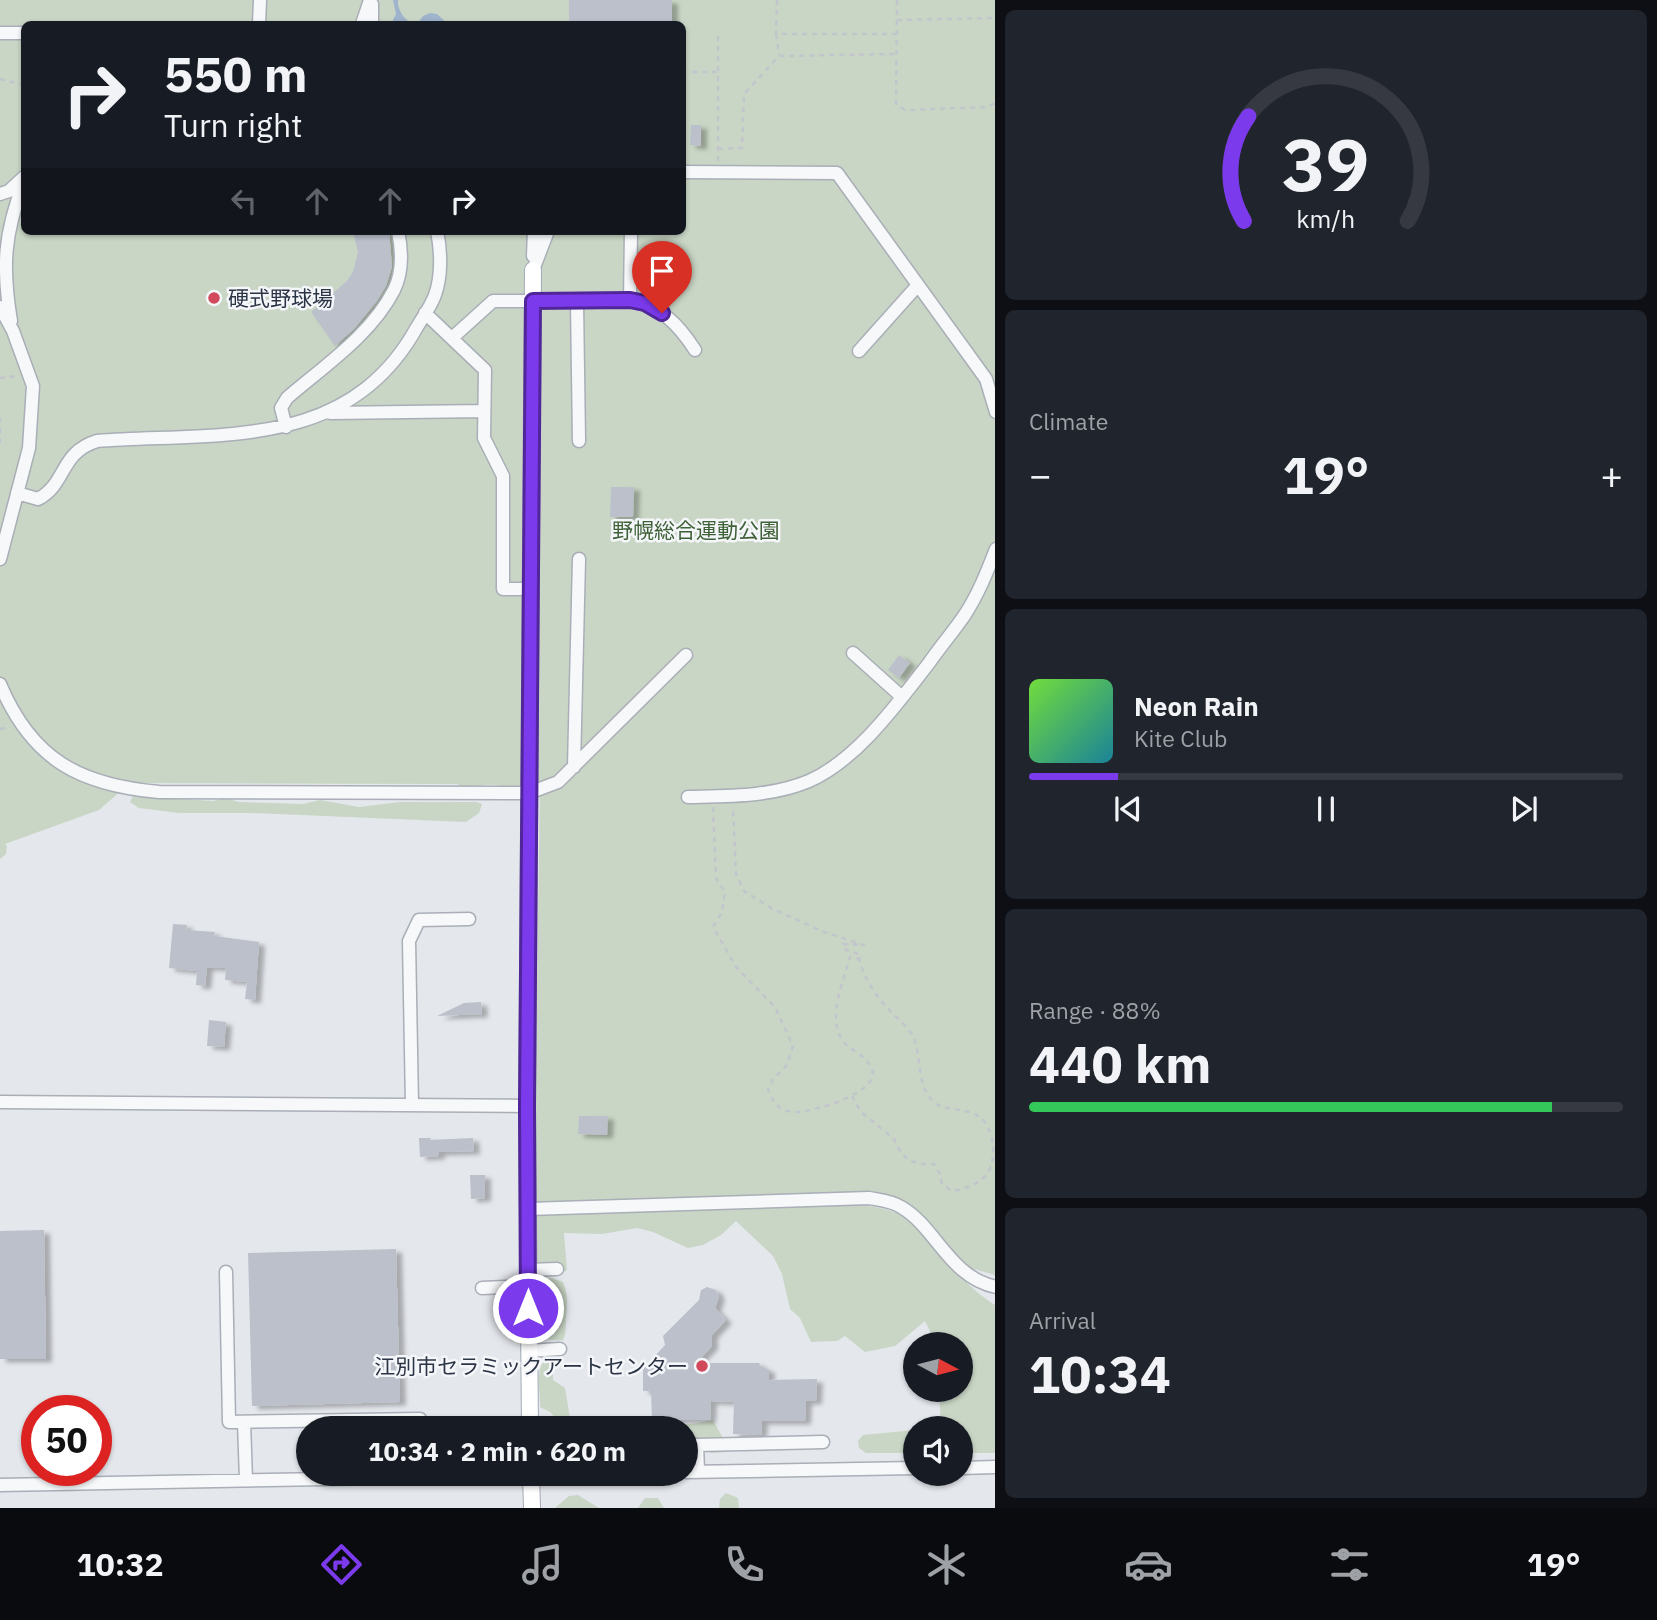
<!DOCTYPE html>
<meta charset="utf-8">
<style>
:root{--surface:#171b24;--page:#20242c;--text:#f1f3f6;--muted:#9ea1a6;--line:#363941;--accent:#7c3aed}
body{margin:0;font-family:"IBM Plex Sans","Noto Sans JP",sans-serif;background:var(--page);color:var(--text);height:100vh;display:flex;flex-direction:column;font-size:26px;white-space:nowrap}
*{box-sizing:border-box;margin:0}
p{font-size:23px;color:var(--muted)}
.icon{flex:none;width:38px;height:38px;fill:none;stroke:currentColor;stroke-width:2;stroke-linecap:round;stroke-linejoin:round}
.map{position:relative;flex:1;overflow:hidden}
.drawer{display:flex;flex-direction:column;gap:10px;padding:10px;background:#0d0f14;width:662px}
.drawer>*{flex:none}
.hud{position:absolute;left:21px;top:21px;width:665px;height:214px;border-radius:10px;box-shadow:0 2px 5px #0004;background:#171b24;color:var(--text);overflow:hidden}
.needle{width:46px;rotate:97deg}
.buttons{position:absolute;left:903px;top:1332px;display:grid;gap:14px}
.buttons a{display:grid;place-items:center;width:70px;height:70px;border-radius:50%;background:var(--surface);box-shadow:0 2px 5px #0004;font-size:35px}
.speed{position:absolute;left:21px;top:1395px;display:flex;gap:14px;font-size:35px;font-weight:700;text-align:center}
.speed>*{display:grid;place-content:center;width:91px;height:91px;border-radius:50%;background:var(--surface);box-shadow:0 2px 5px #0004;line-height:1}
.speed .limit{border:10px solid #d22;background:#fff;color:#111}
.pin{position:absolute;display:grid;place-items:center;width:60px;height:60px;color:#fff;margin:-72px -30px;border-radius:50% 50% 50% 0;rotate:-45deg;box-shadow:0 0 7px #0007}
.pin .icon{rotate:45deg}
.me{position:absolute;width:77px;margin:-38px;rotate:0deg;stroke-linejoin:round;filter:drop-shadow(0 0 5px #0008)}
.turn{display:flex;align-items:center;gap:24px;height:147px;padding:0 28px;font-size:32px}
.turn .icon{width:91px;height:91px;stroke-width:2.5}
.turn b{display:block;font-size:49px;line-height:60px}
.lanes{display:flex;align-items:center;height:66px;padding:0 28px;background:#0003;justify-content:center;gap:35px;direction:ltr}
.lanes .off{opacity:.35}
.big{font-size:52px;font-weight:700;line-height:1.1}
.drawer .tile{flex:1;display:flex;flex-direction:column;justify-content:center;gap:10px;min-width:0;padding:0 24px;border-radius:10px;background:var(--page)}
.drawer .dial{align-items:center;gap:0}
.dial svg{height:182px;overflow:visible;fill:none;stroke:var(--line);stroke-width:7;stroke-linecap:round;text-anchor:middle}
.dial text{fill:var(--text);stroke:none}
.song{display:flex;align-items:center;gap:21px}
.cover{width:84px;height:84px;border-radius:10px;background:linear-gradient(135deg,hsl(100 70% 55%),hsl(190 70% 35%))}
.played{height:7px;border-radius:4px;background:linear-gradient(90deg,var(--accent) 15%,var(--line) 15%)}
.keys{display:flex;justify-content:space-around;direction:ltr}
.heat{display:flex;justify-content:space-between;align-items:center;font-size:38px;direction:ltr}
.charge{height:10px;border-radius:5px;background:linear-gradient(90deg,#34c759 88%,var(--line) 0)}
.trip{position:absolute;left:296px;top:1416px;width:402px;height:70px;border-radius:35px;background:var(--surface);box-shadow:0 2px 5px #0004;font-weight:700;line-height:70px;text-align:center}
.tab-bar{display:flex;height:112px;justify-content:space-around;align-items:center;background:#090b0e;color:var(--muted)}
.tab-bar .icon{width:49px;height:49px}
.tab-bar .active{color:var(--accent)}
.tab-bar b{font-size:32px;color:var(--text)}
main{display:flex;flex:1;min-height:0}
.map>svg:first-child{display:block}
.green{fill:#c9d6c5;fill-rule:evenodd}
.water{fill:#9fb4cc}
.building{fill:#bbc0ca;filter:url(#shadow)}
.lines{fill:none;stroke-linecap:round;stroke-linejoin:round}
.minor-casing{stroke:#a9aeb7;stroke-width:15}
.major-casing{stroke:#a3abb8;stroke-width:18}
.path{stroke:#c2c5cb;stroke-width:2.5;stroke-dasharray:5 5;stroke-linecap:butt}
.minor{stroke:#f7f8fa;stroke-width:12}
.major{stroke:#fff;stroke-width:16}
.route-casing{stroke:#51269a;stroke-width:18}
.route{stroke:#7c3aed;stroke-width:12}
.poi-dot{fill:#d1495b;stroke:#f4f6f9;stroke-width:2.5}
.labels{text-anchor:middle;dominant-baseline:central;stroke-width:5;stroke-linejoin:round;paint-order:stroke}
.poi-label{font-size:21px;fill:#2b3445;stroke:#f4f6f9;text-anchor:start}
.park-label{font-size:21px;fill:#3f6138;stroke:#f4f6f9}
</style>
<main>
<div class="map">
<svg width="996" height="1508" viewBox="0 0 996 1508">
<defs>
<filter id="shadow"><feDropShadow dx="6" dy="3.5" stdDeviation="2" flood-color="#0004"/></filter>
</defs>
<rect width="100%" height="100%" fill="#e4e7ec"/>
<path class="green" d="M0,0h995v1275l-28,-8 -47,-54 -38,-20 -62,2 2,9c34,0 69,0 99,22 9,7 15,21 23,31 13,18 32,36 51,48v148h-34v-25h-27l7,-2 -2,-36h22v-46h-25l-11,-23 -30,25 -30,6 -20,-16 -8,5 -26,1 -11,-24 -10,-9 -8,-35 -9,-18 -37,-35 -15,14 -18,10 -15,3 -35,-16 -16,-4 -35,6 -38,-1 3,37 -5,3 -25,-8 -4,-10 7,-470c-12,0 -20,4 -32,4 -10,-8 -34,-2 -49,-2l-1,-3 -328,-1 -31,27 -94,34 2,2 -1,8 -6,5zM24,24h658v207h-658z
M133,796l80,5 14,-3 11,4 65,2 17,-4 39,7 41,-5h76l6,2 -3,9 -13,9 -214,-9h-73l-40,-5 -9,-6z
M552,1278l11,4c6,17 4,18 3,35 -1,9 1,14 -3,23 -38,5 -26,-36 -21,-61z
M554,1353l6,4 -7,14v9l12,8 5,30 -2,10h-19l10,-6 -9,-10 -10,-5c1,-20 -9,-42 14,-54z
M713,1420l10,18 2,14 -14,1 -7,-15h-7l-8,21 -3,-1v-30h-34l1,-4h38z
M915,1430v23h-49l-7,-5 -1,-7 5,-6z
M726,1493l12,5 1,10h-20l1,-9z
M578,1495l21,13h-44l14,-12z
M645,1498h13l6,10h-26z"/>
<path class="water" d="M393,0h5c-1,9 6,20 15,24h-22l5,-10z
M430,13l7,1 11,10h-31l6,-8z"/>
<path class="building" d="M569,0h103v24h-103z
M691,125h10v21l-11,-1z
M353,231h36l3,36 -6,19 -9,15 -23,28 -19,17 -24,-34 36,-31 6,-9 5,-20z
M611,487h23l-1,30h-23z
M899,655l11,8 -11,15 -11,-8z
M173,924l14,1 -1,5 29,2 -1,4 45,6 -4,58 -10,-1 2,-17 -22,-2 1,-12 -19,-1 -2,19 -9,-1 1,-14 -28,-3z
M481,1002l1,12 -45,2 27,-13z
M209,1020l17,2 -2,25 -17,-1z
M579,1116h29l-1,19 -29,-1z
M419,1138h12l-1,2 43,-2 1,13 -35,1v4l-19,1z
M470,1175h15v23l-14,1z
M44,1230l2,129h-46v-128z
M396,1249l4,153 -148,4 -4,-153z
M707,1287l9,3 3,7 -4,11 11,12 -14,15v11l-16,17h64l-1,2 10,5v10l48,-1 -1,22h-10l-1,20h-43l-1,14 -28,-1 1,-32 -23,-1 -1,19h-58l-1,-29h-8v-22l22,-24 -2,-9 36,-36 2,-10z"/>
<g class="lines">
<defs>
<path id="minor" d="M259,24l1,-24
M362,24l8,-24
M372,24v-20
M0,33h24
M682,172l155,1 149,206 10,33
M0,194l9,-3 15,-14
M533,256l1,-25
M533,270l15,-39
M630,301l1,-70
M577,302l2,139
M0,307l13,24 20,55 -4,62 -29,111
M425,313l60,57 -1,68 19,38v113h28
M11,321c-9,-54 -7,-88 13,-139
M452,338l41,-37h137c30,4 49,24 65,49
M859,351l59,-66
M330,413l154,-2
M286,427l-5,-19 6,-10c37,-32 84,-63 107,-108 9,-18 8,-40 4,-59
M17,493l21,6c29,-15 21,-46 59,-58 121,-9 251,11 320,-114 6,-10 14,-21 18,-32 7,-19 6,-45 2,-64
M853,653l49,44
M0,684c32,76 80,101 159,108l370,1 29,-11 128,-127
M574,767l5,-208
M688,797c40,-1 83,0 121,-16 48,-21 88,-77 120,-118 11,-16 24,-31 35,-47 14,-21 23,-44 32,-67
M0,1102l527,4
M412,1105l-3,-164 10,-21 50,-1
M528,1209l341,-11c10,2 23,3 32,9 35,20 48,70 95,80
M528,1270l29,-1
M226,1272l3,150 191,-3
M482,1288l46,-2
M528,1351l32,-2
M244,1422l2,58
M961,1468l35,-1
M698,1471l-1,-26 126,-3
M686,1472l229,-4
M0,1485l603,-11"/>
<path id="major" d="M530,1428l-3,-322 6,-836
M531,1474l1,34"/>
</defs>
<use href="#minor" class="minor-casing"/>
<use href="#major" class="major-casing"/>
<path class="path" d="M777,0l-1,34h120
M897,0l-1,104 9,6 83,-3 8,-5
M897,20l99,-2
M776,34l3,21
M682,72h36
M0,79l24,6
M718,149l24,-1 2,-54 35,-38 117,-2
M718,161v-129
M0,378l18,-2
M0,418v28
M0,729l10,-2
M713,807l3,71 9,14 -3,20 -9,15 23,40 39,40 18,39 -6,19 -14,14 -5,10c5,16 14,24 31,23 17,-2 88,-20 71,-47 -9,-15 -27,-15 -32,-34 -7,-23 6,-52 12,-74l9,2 2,-4 -17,-6 -1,-5 21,1 -40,-13 -53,-24 -27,-17 -8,-17 -3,-67
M852,1096l9,16 33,27 7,14 9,8 14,3h10l6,10 2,10 10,7c26,-4 44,-16 41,-45 -1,-8 -3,-17 -9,-25 -14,-17 -41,-6 -53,-22 -16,-19 -8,-46 -20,-66 -4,-7 -13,-14 -19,-20 -15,-16 -27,-32 -33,-54"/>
<use href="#minor" class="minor"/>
<use href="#major" class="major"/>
</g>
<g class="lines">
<defs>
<path id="route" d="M528,1308l-1,-201 6,-806 97,-1 15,3 17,10"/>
</defs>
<use href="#route" class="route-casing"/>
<use href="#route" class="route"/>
</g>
<g class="poi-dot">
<circle cx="214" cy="298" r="7"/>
<circle cx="702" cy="1366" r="7"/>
</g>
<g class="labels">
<g class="poi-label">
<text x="228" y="298">硬式野球場</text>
<text x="688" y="1366" text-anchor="end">江別市セラミックアートセンター</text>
</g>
<g class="park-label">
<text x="696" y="530">野幌総合運動公園</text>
</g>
</g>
</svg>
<div class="buttons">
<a><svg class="needle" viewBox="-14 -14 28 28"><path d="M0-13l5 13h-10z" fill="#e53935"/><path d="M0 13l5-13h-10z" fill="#9ea1a6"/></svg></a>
<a><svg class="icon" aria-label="sound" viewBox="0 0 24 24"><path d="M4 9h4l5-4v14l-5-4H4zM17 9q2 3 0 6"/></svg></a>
</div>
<div class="speed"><div class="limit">50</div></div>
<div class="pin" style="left:662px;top:313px;background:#d93025"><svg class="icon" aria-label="arrive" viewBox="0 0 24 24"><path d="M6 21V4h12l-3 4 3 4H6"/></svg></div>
<svg class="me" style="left:528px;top:1308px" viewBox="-20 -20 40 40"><circle r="17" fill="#7c3aed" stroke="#fff" stroke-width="3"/><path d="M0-11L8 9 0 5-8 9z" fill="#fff"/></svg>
<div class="trip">10:34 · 2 min · 620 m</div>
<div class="hud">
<div class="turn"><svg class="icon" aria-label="right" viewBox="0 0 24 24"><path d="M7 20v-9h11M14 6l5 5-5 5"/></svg><div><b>550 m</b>Turn right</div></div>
<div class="lanes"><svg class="icon off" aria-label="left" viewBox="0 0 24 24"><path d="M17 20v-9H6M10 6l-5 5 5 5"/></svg><svg class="icon off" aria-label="ahead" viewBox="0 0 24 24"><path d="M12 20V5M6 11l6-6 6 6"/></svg><svg class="icon off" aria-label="ahead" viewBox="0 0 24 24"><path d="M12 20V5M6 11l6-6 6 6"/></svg><svg class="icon" aria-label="right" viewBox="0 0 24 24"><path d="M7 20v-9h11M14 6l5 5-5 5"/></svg></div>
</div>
</div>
<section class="drawer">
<div class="tile dial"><svg viewBox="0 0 100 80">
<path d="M14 69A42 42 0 1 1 86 69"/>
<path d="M14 69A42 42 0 0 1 16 23" stroke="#7c3aed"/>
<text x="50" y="56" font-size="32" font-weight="700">39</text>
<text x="50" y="72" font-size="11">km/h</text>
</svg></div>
<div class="tile"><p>Climate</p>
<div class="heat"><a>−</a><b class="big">19°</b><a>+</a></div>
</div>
<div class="tile">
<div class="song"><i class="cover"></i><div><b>Neon Rain</b><p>Kite Club</p></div></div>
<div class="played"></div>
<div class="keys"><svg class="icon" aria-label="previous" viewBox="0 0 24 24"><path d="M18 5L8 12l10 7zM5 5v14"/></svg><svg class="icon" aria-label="pause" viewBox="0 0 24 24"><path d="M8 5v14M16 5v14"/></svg><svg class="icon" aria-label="next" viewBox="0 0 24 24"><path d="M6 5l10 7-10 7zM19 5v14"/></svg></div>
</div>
<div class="tile"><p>Range · 88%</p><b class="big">440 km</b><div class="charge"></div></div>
<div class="tile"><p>Arrival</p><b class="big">10:34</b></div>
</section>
</main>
<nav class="tab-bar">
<b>10:32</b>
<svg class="icon active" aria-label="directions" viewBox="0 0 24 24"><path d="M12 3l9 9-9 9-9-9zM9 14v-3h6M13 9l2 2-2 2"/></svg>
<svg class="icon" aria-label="music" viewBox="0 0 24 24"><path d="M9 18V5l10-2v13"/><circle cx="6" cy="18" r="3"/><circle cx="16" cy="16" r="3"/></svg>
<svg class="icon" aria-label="phone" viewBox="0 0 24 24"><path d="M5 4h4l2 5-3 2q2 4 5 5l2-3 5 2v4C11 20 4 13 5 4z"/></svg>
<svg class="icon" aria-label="climate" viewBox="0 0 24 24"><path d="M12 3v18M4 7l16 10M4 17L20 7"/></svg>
<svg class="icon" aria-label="car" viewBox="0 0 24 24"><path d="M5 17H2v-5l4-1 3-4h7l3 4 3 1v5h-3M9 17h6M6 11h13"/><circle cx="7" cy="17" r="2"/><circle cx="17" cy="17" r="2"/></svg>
<svg class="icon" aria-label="filters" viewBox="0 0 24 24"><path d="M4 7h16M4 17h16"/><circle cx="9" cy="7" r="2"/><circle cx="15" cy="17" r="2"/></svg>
<b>19°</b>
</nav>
